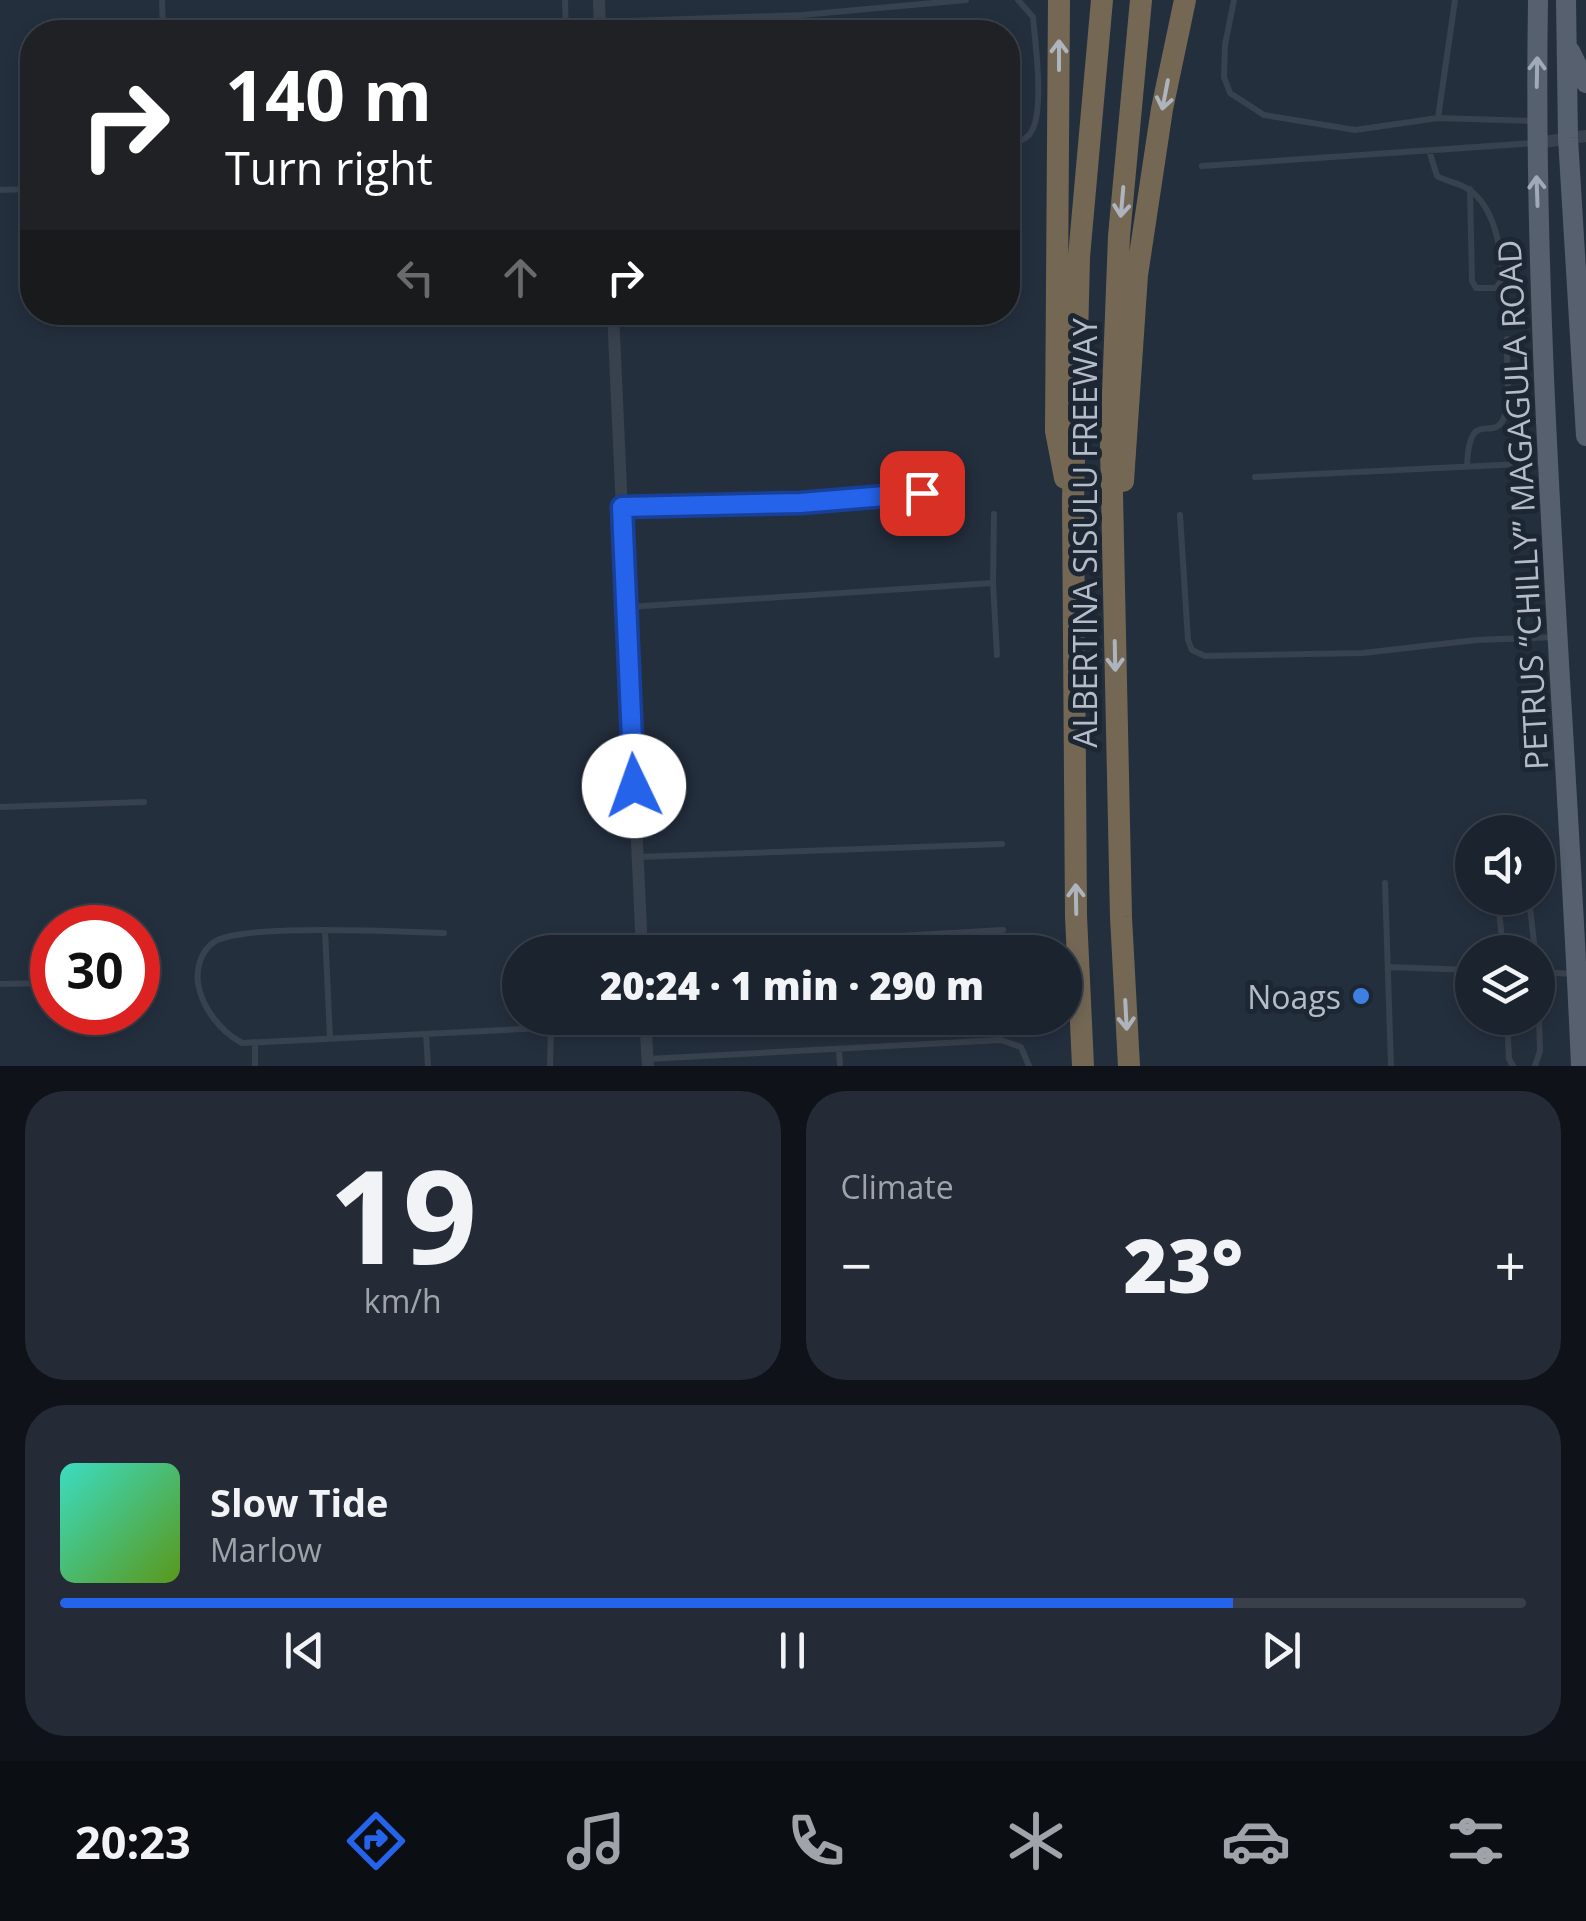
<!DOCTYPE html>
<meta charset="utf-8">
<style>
:root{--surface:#1b232e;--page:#242b36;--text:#f1f3f6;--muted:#a0a4aa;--line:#39404a;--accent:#2563eb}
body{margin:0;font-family:"Open Sans",sans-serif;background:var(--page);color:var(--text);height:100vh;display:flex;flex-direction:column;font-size:38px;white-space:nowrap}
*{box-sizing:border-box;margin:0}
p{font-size:32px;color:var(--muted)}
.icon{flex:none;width:55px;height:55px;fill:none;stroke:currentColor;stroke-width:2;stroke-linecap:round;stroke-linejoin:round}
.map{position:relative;height:1066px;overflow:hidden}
.details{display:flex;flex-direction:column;gap:25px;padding:25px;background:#0f1319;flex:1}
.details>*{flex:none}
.banner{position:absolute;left:20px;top:20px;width:1000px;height:305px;border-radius:40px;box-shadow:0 5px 15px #0003,0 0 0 2px var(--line);background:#202124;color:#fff;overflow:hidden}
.fabs{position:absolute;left:1455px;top:815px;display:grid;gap:20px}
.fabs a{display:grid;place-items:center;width:100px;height:100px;border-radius:50%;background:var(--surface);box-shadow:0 5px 15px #0003,0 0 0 2px var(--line);font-size:50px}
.speed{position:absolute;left:30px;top:905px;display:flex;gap:20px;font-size:50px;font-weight:700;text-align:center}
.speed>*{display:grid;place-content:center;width:130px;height:130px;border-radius:50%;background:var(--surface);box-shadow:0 5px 15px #0003,0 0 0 2px var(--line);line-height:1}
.speed .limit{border:15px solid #d22;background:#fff;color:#111}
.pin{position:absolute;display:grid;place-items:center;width:85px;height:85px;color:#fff;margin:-42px;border-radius:20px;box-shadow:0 5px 15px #0006}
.me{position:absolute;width:110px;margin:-55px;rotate:357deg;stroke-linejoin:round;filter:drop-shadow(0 0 8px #0008)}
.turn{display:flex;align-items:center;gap:35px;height:210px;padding:0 40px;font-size:45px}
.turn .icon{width:130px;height:130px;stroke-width:2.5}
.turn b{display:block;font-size:70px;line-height:85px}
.lanes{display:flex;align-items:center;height:95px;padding:0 40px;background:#0003;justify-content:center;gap:50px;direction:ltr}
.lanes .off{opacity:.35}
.big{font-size:75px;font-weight:800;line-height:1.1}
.details .card{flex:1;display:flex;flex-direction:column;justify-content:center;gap:15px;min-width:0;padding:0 35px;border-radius:40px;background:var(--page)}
.details .dial{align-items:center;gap:0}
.dial b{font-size:130px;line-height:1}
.song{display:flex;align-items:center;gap:30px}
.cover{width:120px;height:120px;border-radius:15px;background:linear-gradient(135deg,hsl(170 70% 55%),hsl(90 70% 35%))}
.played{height:10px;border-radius:5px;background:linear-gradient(90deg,var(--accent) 80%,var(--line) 80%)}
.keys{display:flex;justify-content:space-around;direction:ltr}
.heat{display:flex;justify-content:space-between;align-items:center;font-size:55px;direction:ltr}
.details .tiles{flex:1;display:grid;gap:25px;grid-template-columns:1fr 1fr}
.card:last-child{grid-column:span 2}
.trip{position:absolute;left:502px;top:935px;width:580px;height:100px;border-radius:50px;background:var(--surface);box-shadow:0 5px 15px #0003,0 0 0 2px var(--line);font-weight:800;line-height:100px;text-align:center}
.tabs{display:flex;height:160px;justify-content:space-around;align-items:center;background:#0b0e12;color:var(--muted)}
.tabs .icon{width:70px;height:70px}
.tabs .current{color:var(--accent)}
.tabs b{font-size:45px;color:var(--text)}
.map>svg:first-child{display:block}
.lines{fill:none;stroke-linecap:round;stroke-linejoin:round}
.lane{stroke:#38414e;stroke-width:6}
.street{stroke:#38414e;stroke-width:12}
.primary{stroke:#56606e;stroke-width:20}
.highway{stroke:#746855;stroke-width:22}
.oneway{stroke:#aeb4bd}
.oneway2{stroke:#a1aab7}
.route-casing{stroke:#184099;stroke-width:25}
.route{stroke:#2563eb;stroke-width:18}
.shop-dot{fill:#3f7fe0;stroke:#1d2633;stroke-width:4}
.labels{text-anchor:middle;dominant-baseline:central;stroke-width:10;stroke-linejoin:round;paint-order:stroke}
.street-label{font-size:32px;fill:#b4bcc9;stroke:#1d2633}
.poi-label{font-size:32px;fill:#b4bcc9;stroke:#1d2633;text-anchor:end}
</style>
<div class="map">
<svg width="1586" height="1066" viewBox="0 0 1586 1066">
<rect width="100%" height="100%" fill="#242f3e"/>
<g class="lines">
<path class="lane" d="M162,0l1,32
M565,0l1,32
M1234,0l-9,45 -1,32 6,16 34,22 91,15 83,-12 97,3
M601,22l201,-7 164,-15
M1438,118l17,-118
M1008,144c7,-1 15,-3 21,-9 17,-19 6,-93 4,-118l-15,-17
M1429,150l8,26c10,6 21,6 31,13 26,16 35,63 34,91l-6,8h-20l-4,-7 -2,-92
M1202,166l333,-23
M0,190l30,-1
M1467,467c2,-62 26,-23 37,-49 7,-16 2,-60 3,-79
M1255,477l288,-14
M624,507l214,-6 84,-8
M994,514l-1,69 4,72
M1180,515l8,125 4,10 13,6 158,-3 113,-13 80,-3
M628,607l365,-24
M0,807l144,-5
M638,857l364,-13
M1385,883l6,183
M1498,898l5,54
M1529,898l6,54
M325,931l5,107
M444,933c-41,-1 -203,-10 -230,9 -13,9 -18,26 -16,41 4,25 22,48 44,60l402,-20
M644,951l359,-21
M1388,967l84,3
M1538,972l37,2
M0,984l52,-1
M1507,1018l2,41 4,7
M426,1034l2,32
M839,1049l1,17
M648,1059l353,-19 20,7 8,19
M255,1066v-24
M550,1066l1,-38
M1535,1066l5,-15 -2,-68"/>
<path class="street" d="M599,0l1,32
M1536,143l50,-7
M613,312l29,640
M645,1018l3,48"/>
<path class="primary" d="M1538,0c-6,356 28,711 43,1066
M1566,0l2,138 18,298
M1570,51l16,32"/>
<path class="highway" d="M1059,0l-3,431 9,47
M1123,481l14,-206 25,-166 23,-109
M1083,1066l-7,-150 -3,-416 6,-243 23,-257
M1129,1066l-8,-149 -10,-470 8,-211 22,-236"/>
</g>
<defs><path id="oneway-shaft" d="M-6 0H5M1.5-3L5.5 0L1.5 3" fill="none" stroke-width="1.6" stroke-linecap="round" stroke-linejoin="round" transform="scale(2.5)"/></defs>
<g class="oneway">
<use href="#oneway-shaft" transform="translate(1059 55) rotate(-90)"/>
<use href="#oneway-shaft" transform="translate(1165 95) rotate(101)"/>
<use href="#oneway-shaft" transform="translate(1122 202) rotate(95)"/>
<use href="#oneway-shaft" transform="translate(1115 656) rotate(89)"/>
<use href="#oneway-shaft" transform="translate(1076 899) rotate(-91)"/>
<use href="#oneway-shaft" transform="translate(1126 1015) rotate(87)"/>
</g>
<g class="oneway2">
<use href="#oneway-shaft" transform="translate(1537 72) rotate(-89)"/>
<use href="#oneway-shaft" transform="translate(1537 191) rotate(-92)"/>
</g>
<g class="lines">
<defs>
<path id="route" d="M634,786l-12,-279 178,-4 122,-10"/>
</defs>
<use href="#route" class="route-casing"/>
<use href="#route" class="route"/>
</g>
<circle class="shop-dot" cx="1361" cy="996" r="10"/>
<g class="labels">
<g class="street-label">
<text transform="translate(1522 505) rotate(-93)">PETRUS “CHILLY” MAGAGULA ROAD</text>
<text transform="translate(1084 533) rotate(-90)">ALBERTINA SISULU FREEWAY</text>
</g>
<g class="poi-label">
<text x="1341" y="996">Noags</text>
</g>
</g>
</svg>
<div class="fabs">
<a><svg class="icon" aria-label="sound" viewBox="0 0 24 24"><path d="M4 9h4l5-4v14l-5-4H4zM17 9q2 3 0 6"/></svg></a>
<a><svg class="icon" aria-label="layers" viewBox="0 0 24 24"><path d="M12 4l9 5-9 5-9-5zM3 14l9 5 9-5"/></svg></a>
</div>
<div class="speed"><div class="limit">30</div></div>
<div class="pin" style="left:922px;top:493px;background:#d93025"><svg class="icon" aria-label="arrive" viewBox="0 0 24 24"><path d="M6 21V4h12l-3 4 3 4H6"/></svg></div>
<svg class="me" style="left:634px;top:786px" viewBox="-20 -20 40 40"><circle r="19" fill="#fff"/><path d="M0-13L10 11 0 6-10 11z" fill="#2563eb"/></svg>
<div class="trip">20:24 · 1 min · 290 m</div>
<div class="banner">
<div class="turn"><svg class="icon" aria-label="right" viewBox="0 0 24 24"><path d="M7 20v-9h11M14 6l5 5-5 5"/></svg><div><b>140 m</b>Turn right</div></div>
<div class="lanes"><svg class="icon off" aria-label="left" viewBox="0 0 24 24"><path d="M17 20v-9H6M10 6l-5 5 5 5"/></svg><svg class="icon off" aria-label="ahead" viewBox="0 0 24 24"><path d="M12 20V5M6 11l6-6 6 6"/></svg><svg class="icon" aria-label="right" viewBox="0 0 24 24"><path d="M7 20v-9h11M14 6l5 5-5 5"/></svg></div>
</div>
</div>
<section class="details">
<div class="tiles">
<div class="card dial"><b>19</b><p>km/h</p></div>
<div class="card"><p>Climate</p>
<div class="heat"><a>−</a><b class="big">23°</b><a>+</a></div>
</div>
<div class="card">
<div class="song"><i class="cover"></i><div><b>Slow Tide</b><p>Marlow</p></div></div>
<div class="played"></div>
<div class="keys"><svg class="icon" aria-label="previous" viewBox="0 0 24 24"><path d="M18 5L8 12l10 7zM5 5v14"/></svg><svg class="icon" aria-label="pause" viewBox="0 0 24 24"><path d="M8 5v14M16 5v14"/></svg><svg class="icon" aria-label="next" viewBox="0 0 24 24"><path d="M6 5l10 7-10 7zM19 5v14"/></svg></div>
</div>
</div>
</section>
<nav class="tabs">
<b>20:23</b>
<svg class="icon current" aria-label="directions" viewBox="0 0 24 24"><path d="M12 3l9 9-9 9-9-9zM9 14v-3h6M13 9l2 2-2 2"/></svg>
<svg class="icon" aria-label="music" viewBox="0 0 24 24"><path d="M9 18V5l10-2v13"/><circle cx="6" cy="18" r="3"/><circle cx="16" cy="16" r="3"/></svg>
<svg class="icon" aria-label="phone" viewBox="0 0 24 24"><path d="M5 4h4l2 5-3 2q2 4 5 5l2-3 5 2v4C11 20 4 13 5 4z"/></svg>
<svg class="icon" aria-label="climate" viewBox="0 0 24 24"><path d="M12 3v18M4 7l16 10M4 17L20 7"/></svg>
<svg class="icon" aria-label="car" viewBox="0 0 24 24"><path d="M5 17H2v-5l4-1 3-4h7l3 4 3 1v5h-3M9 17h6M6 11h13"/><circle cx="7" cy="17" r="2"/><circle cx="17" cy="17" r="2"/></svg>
<svg class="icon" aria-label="filters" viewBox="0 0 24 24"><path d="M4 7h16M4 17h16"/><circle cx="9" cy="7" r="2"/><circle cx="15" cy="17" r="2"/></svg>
</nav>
